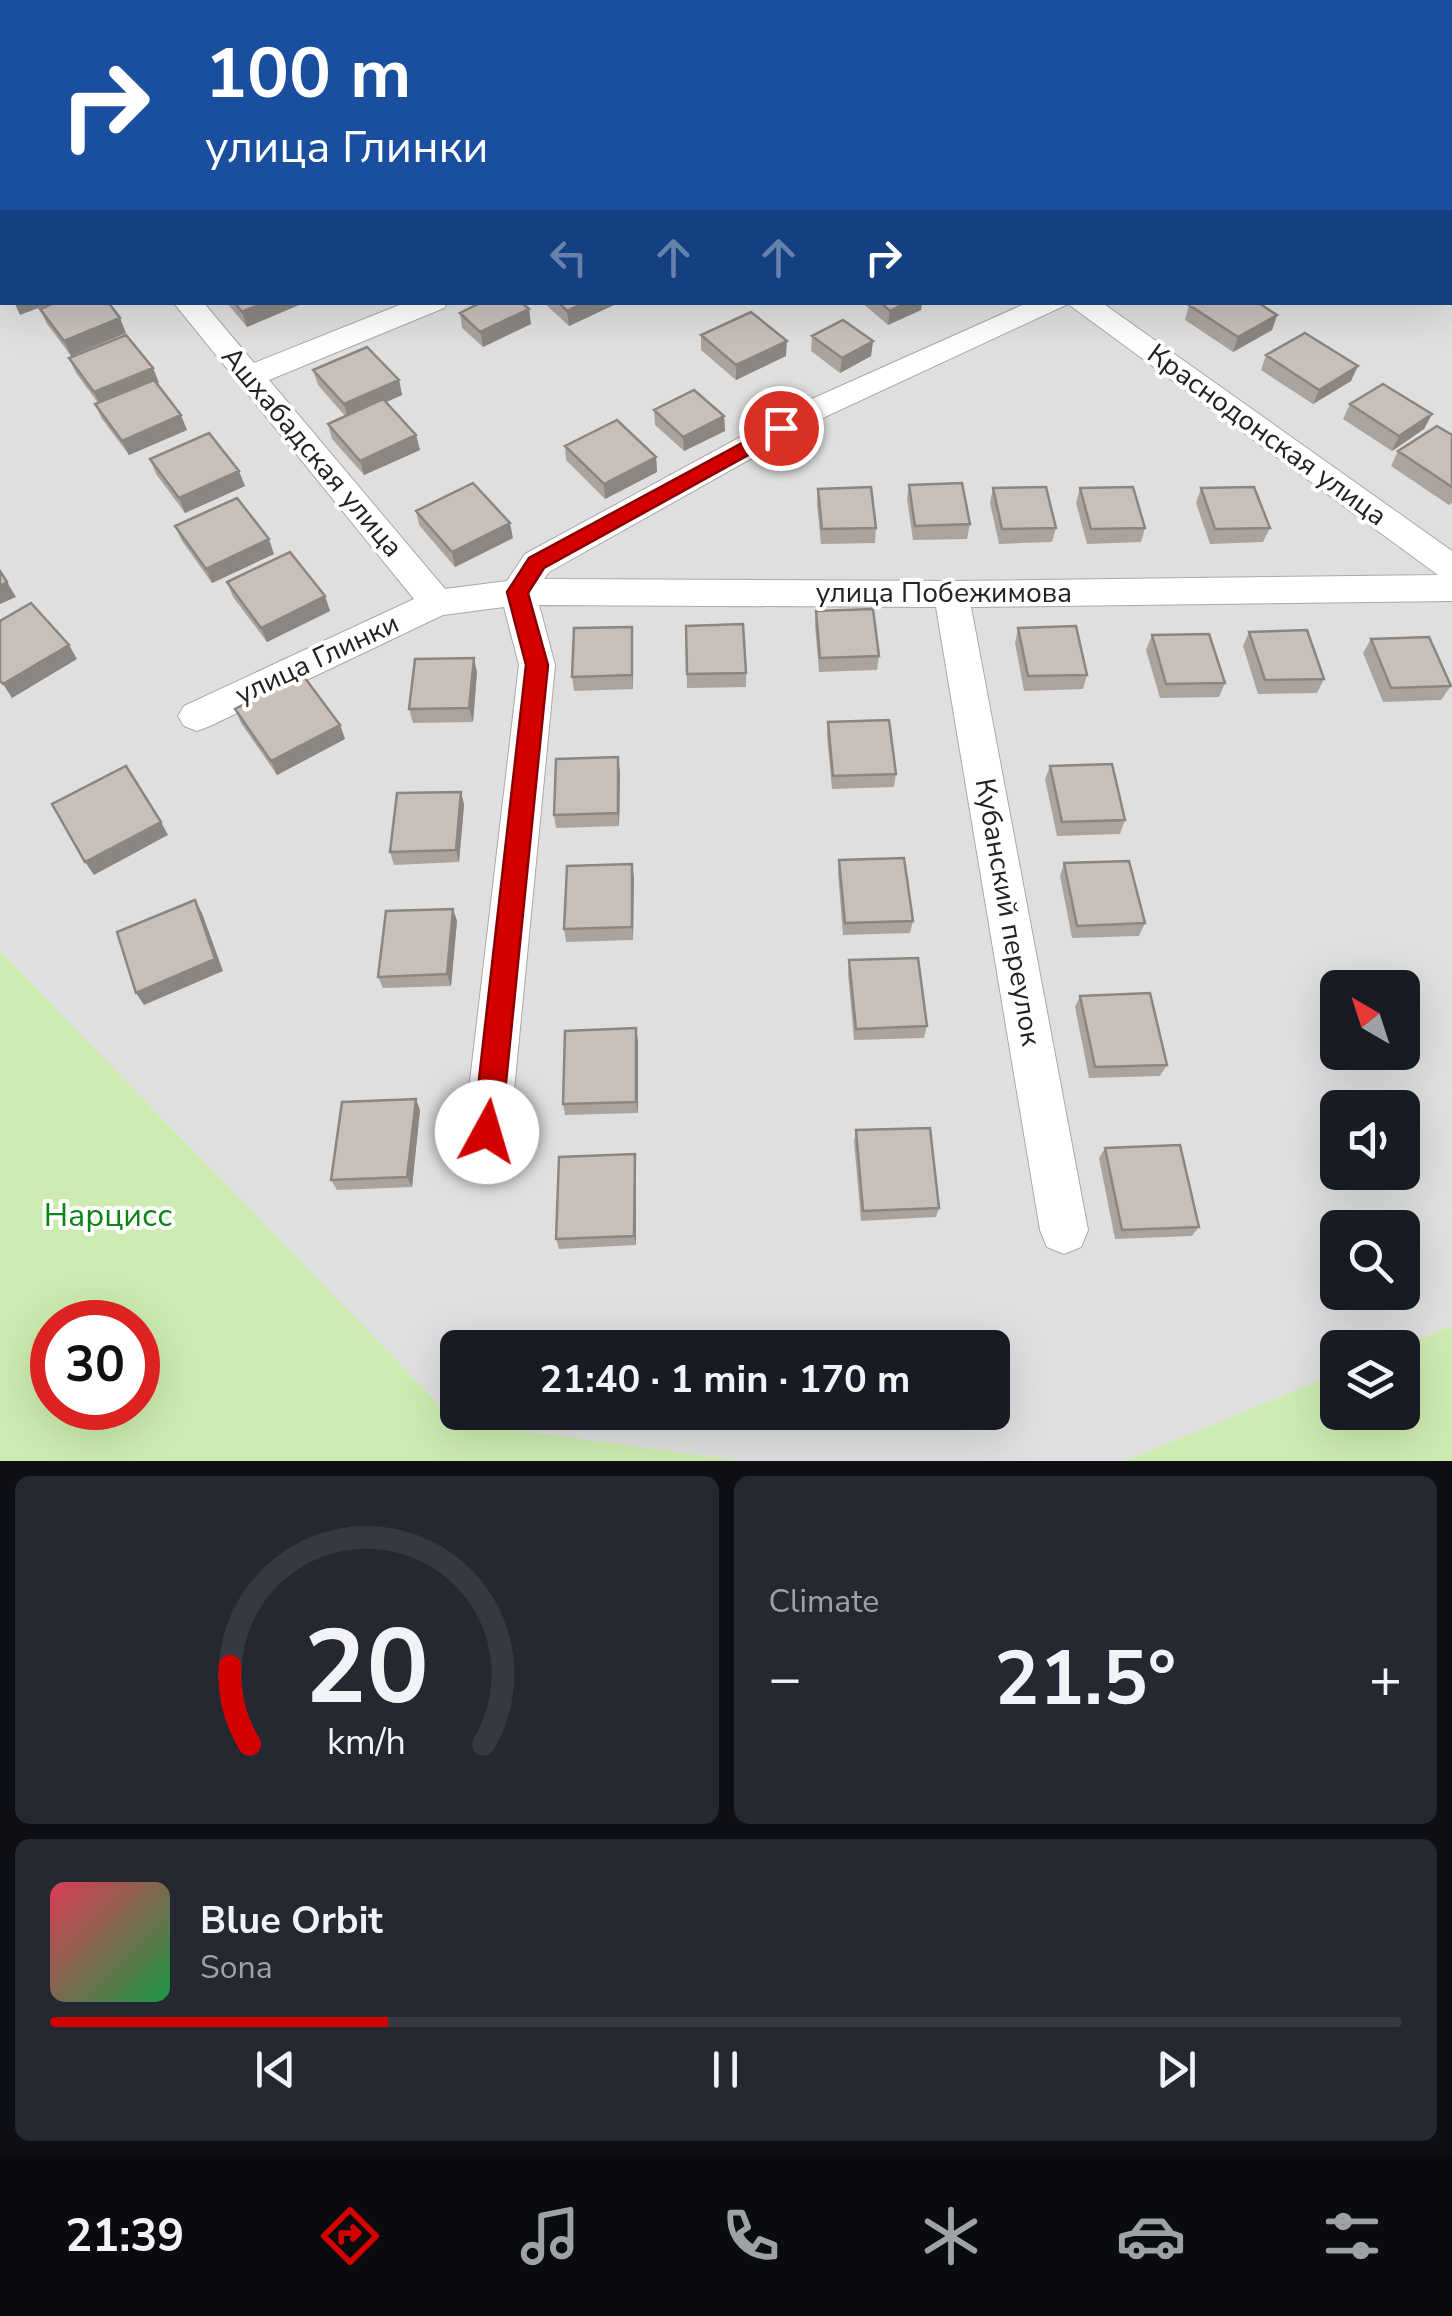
<!DOCTYPE html>
<meta charset="utf-8">
<style>
:root{--surface:#171b24;--page:#242831;--text:#f1f3f6;--muted:#9ea1a6;--line:#363941;--accent:#d40000}
body{margin:0;font-family:"Nunito Sans",sans-serif;background:var(--page);color:var(--text);height:100vh;display:flex;flex-direction:column;font-size:38px;white-space:nowrap}
*{box-sizing:border-box;margin:0}
p{font-size:32px;color:var(--muted)}
.icon{flex:none;width:55px;height:55px;fill:none;stroke:currentColor;stroke-width:2;stroke-linecap:round;stroke-linejoin:round}
.map{position:relative;height:1461px;overflow:hidden}
.panel{display:flex;flex-direction:column;gap:15px;padding:15px;background:#0d0f14;flex:1}
.panel>*{flex:none}
.banner{position:absolute;left:0px;top:0px;width:1452px;height:305px;box-shadow:0 10px 40px #0002;background:#1a4fa0;color:#fff;overflow:hidden}
.needle{width:65px;rotate:321deg}
.buttons{position:absolute;left:1320px;top:970px;display:grid;gap:20px}
.buttons a{display:grid;place-items:center;width:100px;height:100px;border-radius:15px;background:var(--surface);box-shadow:0 10px 40px #0002;font-size:50px}
.speed{position:absolute;left:30px;top:1300px;display:flex;gap:20px;font-size:50px;font-weight:700;text-align:center}
.speed>*{display:grid;place-content:center;width:130px;height:130px;border-radius:50%;background:var(--surface);box-shadow:0 10px 40px #0002;line-height:1}
.speed .limit{border:15px solid #d22;background:#fff;color:#111}
.pin{position:absolute;display:grid;place-items:center;width:85px;height:85px;color:#fff;margin:-42px;border:5px solid #fff;border-radius:50%;box-shadow:0 2px 10px #0007}
.me{position:absolute;width:110px;margin:-55px;rotate:6deg;stroke-linejoin:round;filter:drop-shadow(0 0 8px #0008)}
.turn{display:flex;align-items:center;gap:35px;height:210px;padding:0 40px;font-size:45px}
.turn .icon{width:130px;height:130px;stroke-width:2.5}
.turn b{display:block;font-size:70px;line-height:85px}
.lanes{display:flex;align-items:center;height:95px;padding:0 40px;background:#0003;justify-content:center;gap:50px;direction:ltr}
.lanes .off{opacity:.35}
.big{font-size:75px;font-weight:700;line-height:1.1}
.panel .card{flex:1;display:flex;flex-direction:column;justify-content:center;gap:15px;min-width:0;padding:0 35px;border-radius:15px;background:var(--page)}
.panel .dial{align-items:center;gap:0}
.dial svg{height:260px;overflow:visible;fill:none;stroke:var(--line);stroke-width:7;stroke-linecap:round;text-anchor:middle}
.dial text{fill:var(--text);stroke:none}
.song{display:flex;align-items:center;gap:30px}
.cover{width:120px;height:120px;border-radius:15px;background:linear-gradient(135deg,hsl(350 70% 55%),hsl(140 70% 35%))}
.played{height:10px;border-radius:5px;background:linear-gradient(90deg,var(--accent) 25%,var(--line) 25%)}
.keys{display:flex;justify-content:space-around;direction:ltr}
.heat{display:flex;justify-content:space-between;align-items:center;font-size:55px;direction:ltr}
.panel .tiles{flex:1;display:grid;gap:15px;grid-template-columns:1fr 1fr}
.card:last-child{grid-column:span 2}
.trip{position:absolute;left:440px;top:1330px;width:570px;height:100px;border-radius:15px;background:var(--surface);box-shadow:0 10px 40px #0002;font-weight:700;line-height:100px;text-align:center}
.dock{display:flex;height:160px;justify-content:space-around;align-items:center;background:#090b0e;color:var(--muted)}
.dock .icon{width:70px;height:70px}
.dock .selected{color:var(--accent)}
.dock b{font-size:45px;color:var(--text)}
.map>svg:first-child{display:block}
.residential{fill:#e0dfdf;fill-rule:evenodd}
.grass{fill:#cdebb0;fill-rule:evenodd}
.lines{fill:none;stroke-linecap:round;stroke-linejoin:round}
.minor-casing{stroke:#a9a9a9;stroke-width:2}
.secondary-casing{stroke:#707d05;stroke-width:3}
.minor{fill:#fff;fill-rule:evenodd}
.secondary{fill:#f7fabf;fill-rule:evenodd}
.wall{fill:#aba49e}
.shaded-wall{fill:#8b8681}
.building{fill:#c7bfb8;stroke:#8b8681;stroke-width:2.5}
.route{fill:#d40000;stroke:#8a0000;stroke-width:2.5}
.labels{text-anchor:middle;dominant-baseline:central;stroke-width:8;stroke-linejoin:round;paint-order:stroke}
.street-label{font-size:28px;fill:#222;stroke:#fff}
.near-park-label{font-size:32px;fill:#0c8416;stroke:#fff}
</style>
<div class="map">
<svg width="1452" height="1461" viewBox="0 0 1452 1461">
<rect width="100%" height="100%" fill="#f2efe9"/>
<path class="residential" d="M110,0h1342v1326l-53,21 -61,1 -1,25 -212,88h-381l-288,-38 -456,-472v-918l2,269h1448v-300h-1349zM1338,988h64v64h-64zM1338,1108h64v64h-64zM1338,1228h64v64h-64zM458,1348h534v64h-534z"/>
<path class="grass" d="M0,951l456,471 288,39h-744zM52,1322h86v86h-86z
M1452,1326v135h-327l212,-88 1,39h64l-3,-65z"/>
<g class="lines">
<defs>
<path id="minor" d="M294,0h23l1,2h-23z
M662,0h25l1,2h-25z
M1026,0h26l1,2h-26z
M1383,0h26l1,2h-26z
M1450,19h2v15h-2z
M0,80h2v17h-2z
M1450,217h2v17h-2z
M173,302h30l51,61 153,-61h41l-4,6 -175,72 176,209 62,-8 18,-27 280,-152 224,-100h72l351,249v50l-481,6 117,623 -7,17 -17,7 -17,-7 -7,-17 -104,-623 -397,-2 16,60 -45,467 -7,16 -16,6 -16,-6 -7,-16 55,-467 -15,-58 -61,8 -233,111 -13,5 -13,-5 -6,-10 6,-10 230,-107zM1068,304l370,271 -487,6 -407,-2 5,-7 278,-156z"/>
<path id="secondary" d="M2,4v20l-2,1v-20z"/>
</defs>
<use href="#minor" class="minor-casing"/>
<use href="#secondary" class="secondary-casing"/>
<use href="#minor" class="minor"/>
<use href="#secondary" class="secondary"/>
</g>
<path class="wall" d="M328,0h61v2h-58z
M708,0h64v2h-60z
M1060,0h53l-6,2h-42z
M1260,0h41l-5,2h-31z
M1450,40l2,1v46l-2,-1z
M1452,159v47l-2,-1v-45z
M1450,251l2,1v54l-7,-4h5z
M226,302h72l1,3 -52,22z
M543,302h73v2l-47,22z
M861,302h61l-1,8 -33,15z
M1189,305l88,10 -5,15 -39,22 -48,-32z
M40,309l86,24 -55,23 -24,-32z
M460,313l71,11 -48,23 -21,-19z
M701,335l85,21 -50,24 -35,-30z
M812,336l61,5 -2,15 -31,17 -29,-22z
M1266,355l85,26 -38,23 -52,-34z
M69,358l84,10 6,15 -2,1 30,46 -58,25 -27,-36 -7,-15 3,-1 -22,-30z
M313,370l86,10 3,15 -16,7 30,33 4,15 -56,25 -32,-36 -4,-15 17,-8 -27,-31z
M1350,404l82,10 -8,15 -32,22 -49,-32z
M654,410l70,6 1,15 -41,20 -29,-26z
M1452,435v68l-3,2 -58,-39 7,-15z
M565,446l91,11 1,15 -52,27 -39,-39z
M150,459l95,27 -60,27 -29,-39z
M909,485l61,39 -3,15 -54,1 -6,-41z
M993,488l63,40 -4,14 -53,2 -9,-41z
M1080,488l65,40 -4,14 -54,2 -11,-41z
M1201,488l69,40 -7,14 -53,2 -14,-41z
M818,489l58,39 -1,15 -54,1 -4,-40z
M416,511l97,27 -58,29 -36,-42z
M175,526l99,28 -62,29 -30,-42z
M227,582l98,14 5,15 -63,31 -34,-45z
M816,611l63,45 -2,14 -58,2 -4,-47z
M686,626l60,47v14l-59,1z
M632,627l1,62 -59,2 -2,-14z
M1018,628l69,47 -4,14 -59,2 -9,-48z
M1249,632l75,47 -7,14 -59,1 -15,-48z
M1152,635l73,48 -6,14 -59,1 -14,-48z
M1371,639l80,47 -10,14 -58,2 -20,-49z
M477,672l-4,50 -60,1 -4,-14z
M235,709l105,16 5,14 -68,36 -36,-52z
M828,722l68,52 -2,13 -62,2 -5,-53z
M1050,766l75,54 -5,14 -63,2 -12,-57z
M620,771l-1,55 -63,2 -2,-13z
M461,792l3,13 -5,57 -65,3 -4,-13z
M839,860l74,61 -3,12 -67,2 -5,-62z
M1064,863l81,60 -6,13 -67,2 -12,-62z
M632,864l1,76 -67,2 -2,-13z
M453,909l4,12 -6,65 -68,2 -5,-11z
M849,960l78,66 -3,12 -70,2 -6,-67z
M1080,996l87,69 -7,11 -71,2 -14,-71z
M636,1028l2,85 -73,2 -2,-11z
M420,1110l-8,77 -75,3 -6,-10z
M856,1130l83,78 -3,9 -75,4 -7,-80z
M1105,1148l94,79 -7,9 -77,3 -16,-81z
M635,1154l1,10v81l-77,4 -3,-10z"/>
<path class="shaded-wall" d="M179,0h38l-8,2h-29z
M358,0h31v2h-39z
M749,0h23v2h-30z
M1086,0h27l-6,2h-22z
M1283,0h18l-5,2h-14z
M14,302h40l-34,13z
M265,302h33l1,3 -52,22 -5,-15z
M586,302h30v2l-47,22 -2,-15z
M907,302h15l-1,8 -33,15 2,-14z
M529,309l2,15 -48,23 -3,-15z
M1277,315l-5,15 -39,22 5,-15z
M120,318l6,15 -55,23 -7,-15z
M787,341l-1,15 -50,24v-15z
M873,341l-2,15 -31,17 2,-15z
M1358,366l-7,15 -38,23 6,-14z
M153,368l6,15 -58,24 -7,-15z
M399,380l3,15 -54,24 -4,-15z
M1432,414l-8,15 -32,22 7,-15z
M181,415l6,15 -58,25 -7,-14z
M724,416l1,15 -41,20 -1,-14z
M416,435l4,15 -56,25 -4,-14z
M656,457l1,15 -52,27 -1,-15z
M239,471l6,15 -60,27 -6,-15z
M510,523l3,15 -58,29 -3,-15z
M269,539l5,15 -62,29 -6,-14z
M7,582l9,15 -16,7v-18z
M325,596l5,15 -63,31 -6,-14z
M632,627l1,14v48l-1,-14z
M69,645l8,14 -65,39 -9,-14z
M474,658l3,14 -4,50 -4,-14z
M340,725l5,14 -68,36 -6,-14z
M618,757l2,14 -1,55 -1,-13z
M461,792l3,13 -5,57 -3,-12z
M161,822l7,13 -74,40 -9,-13z
M632,864l2,13 -1,63 -1,-13z
M195,900l7,13 21,58 -79,34 -8,-12z
M453,909l4,12 -6,65 -4,-12z
M636,1028l2,12v73l-2,-11z
M416,1099l4,11 -8,77 -5,-10z
M635,1154l1,10v81l-2,-9z"/>
<path class="building" d="M94,0h30l2,2h-40z
M548,0h57l2,2h-56z
M730,0h19l-7,2h-8z
M798,0h36l4,2h-47z
M983,0h38l5,2h-48z
M1191,0h57l5,2h-57z
M1450,40l2,1v29l-2,-1z
M1452,159v29l-2,-2v-26z
M2,172v34h-2v-33z
M2,217v33l-2,-3v-29z
M1450,251l2,1v35l-2,-1z
M2,266v20l-2,-4v-15z
M56,302h52l12,16 -56,23 -24,-32z
M234,302h31l-23,10z
M482,302h39l8,7 -49,23 -20,-19z
M558,302h28l-19,9z
M880,302h27l-17,9z
M1194,302h63l20,13 -39,22 -49,-32z
M751,312l36,29 -51,24 -35,-30z
M843,320l30,21 -31,17 -30,-22z
M1305,333l53,33 -39,24 -53,-35z
M126,335l27,33 -59,24 -25,-34z
M367,347l32,33 -55,24 -31,-34z
M154,380l27,35 -59,26 -27,-37z
M1383,384l49,30 -33,22 -49,-32z
M694,390l30,26 -41,21 -29,-27z
M383,399l33,36 -56,26 -32,-37z
M617,420l39,37 -52,27 -39,-38z
M1437,426l15,9v52l-54,-36z
M209,433l30,38 -60,27 -29,-39z
M473,483l37,40 -58,29 -36,-41z
M962,483l8,41 -55,2 -6,-41z
M871,487l5,41 -54,1 -4,-40z
M1046,487l10,41 -54,1 -9,-41z
M1133,487l12,41 -54,1 -11,-41z
M1254,487l16,41 -55,1 -14,-41z
M237,498l32,41 -63,30 -31,-43z
M290,552l35,44 -64,32 -34,-46z
M0,571l7,11 -7,4z
M31,603l38,42 -66,39 -3,-3v-60z
M873,609l6,47 -59,2 -4,-47z
M743,624l3,49 -59,1 -1,-48z
M1076,626l11,49 -59,1 -10,-48z
M632,627v48l-60,2 2,-49z
M1307,630l17,49 -59,1 -16,-48z
M1209,634l16,49 -59,1 -14,-49z
M1429,637l22,49 -60,2 -20,-49z
M474,658l-5,50 -60,1 6,-50z
M302,674l38,51 -69,36 -36,-52z
M889,720l7,54 -63,2 -5,-54z
M618,757v56l-64,2 2,-56z
M1112,764l13,56 -63,2 -12,-56z
M126,766l35,56 -76,40 -33,-58z
M461,792l-5,58 -66,2 7,-59z
M904,858l9,63 -68,2 -6,-63z
M1129,861l16,62 -68,3 -13,-63z
M632,864v63l-68,2 3,-63z
M195,900l20,59 -79,34 -19,-61z
M453,909l-6,65 -69,3 8,-66z
M918,958l9,68 -71,3 -7,-69z
M1150,993l17,72 -72,2 -15,-71z
M636,1028v74l-73,2 2,-73z
M416,1099l-9,78 -76,3 11,-78z
M930,1128l9,80 -76,3 -7,-81z
M1180,1145l19,82 -77,3 -17,-82z
M635,1154l-1,82 -78,3 3,-82z"/>
<path class="route" d="M781,422l7,1v10l-244,135 -16,25 20,72 -47,467 -4,9 -10,4 -10,-4 -4,-9 53,-467 -19,-73 22,-34z"/>
<g class="labels">
<g class="street-label">
<text transform="translate(1267 435) rotate(36)">Краснодонская улица</text>
<text transform="translate(312 452) rotate(50)">Ашхабадская улица</text>
<text x="944" y="593">улица Побежимова</text>
<text transform="translate(317 659) rotate(-25)">улица Глинки</text>
<text transform="translate(1008 912) rotate(80)">Кубанский переулок</text>
</g>
<g class="near-park-label">
<text x="108" y="1215">Нарцисс</text>
</g>
</g>
</svg>
<div class="buttons">
<a><svg class="needle" viewBox="-14 -14 28 28"><path d="M0-13l5 13h-10z" fill="#e53935"/><path d="M0 13l5-13h-10z" fill="#9ea1a6"/></svg></a>
<a><svg class="icon" aria-label="sound" viewBox="0 0 24 24"><path d="M4 9h4l5-4v14l-5-4H4zM17 9q2 3 0 6"/></svg></a>
<a><svg class="icon" aria-label="search" viewBox="0 0 24 24"><circle cx="10" cy="10" r="6"/><path d="M15 15l6 6"/></svg></a>
<a><svg class="icon" aria-label="layers" viewBox="0 0 24 24"><path d="M12 4l9 5-9 5-9-5zM3 14l9 5 9-5"/></svg></a>
</div>
<div class="speed"><div class="limit">30</div></div>
<div class="pin" style="left:781px;top:428px;background:#d93025"><svg class="icon" aria-label="arrive" viewBox="0 0 24 24"><path d="M6 21V4h12l-3 4 3 4H6"/></svg></div>
<svg class="me" style="left:487px;top:1132px" viewBox="-20 -20 40 40"><circle r="19" fill="#fff"/><path d="M0-13L10 11 0 6-10 11z" fill="#d40000"/></svg>
<div class="trip">21:40 · 1 min · 170 m</div>
<div class="banner">
<div class="turn"><svg class="icon" aria-label="right" viewBox="0 0 24 24"><path d="M7 20v-9h11M14 6l5 5-5 5"/></svg><div><b>100 m</b>улица Глинки</div></div>
<div class="lanes"><svg class="icon off" aria-label="left" viewBox="0 0 24 24"><path d="M17 20v-9H6M10 6l-5 5 5 5"/></svg><svg class="icon off" aria-label="ahead" viewBox="0 0 24 24"><path d="M12 20V5M6 11l6-6 6 6"/></svg><svg class="icon off" aria-label="ahead" viewBox="0 0 24 24"><path d="M12 20V5M6 11l6-6 6 6"/></svg><svg class="icon" aria-label="right" viewBox="0 0 24 24"><path d="M7 20v-9h11M14 6l5 5-5 5"/></svg></div>
</div>
</div>
<section class="panel">
<div class="tiles">
<div class="card dial"><svg viewBox="0 0 100 80">
<path d="M14 69A42 42 0 1 1 86 69"/>
<path d="M14 69A42 42 0 0 1 8 45" stroke="#d40000"/>
<text x="50" y="56" font-size="32" font-weight="700">20</text>
<text x="50" y="72" font-size="11">km/h</text>
</svg></div>
<div class="card"><p>Climate</p>
<div class="heat"><a>−</a><b class="big">21.5°</b><a>+</a></div>
</div>
<div class="card">
<div class="song"><i class="cover"></i><div><b>Blue Orbit</b><p>Sona</p></div></div>
<div class="played"></div>
<div class="keys"><svg class="icon" aria-label="previous" viewBox="0 0 24 24"><path d="M18 5L8 12l10 7zM5 5v14"/></svg><svg class="icon" aria-label="pause" viewBox="0 0 24 24"><path d="M8 5v14M16 5v14"/></svg><svg class="icon" aria-label="next" viewBox="0 0 24 24"><path d="M6 5l10 7-10 7zM19 5v14"/></svg></div>
</div>
</div>
</section>
<nav class="dock">
<b>21:39</b>
<svg class="icon selected" aria-label="directions" viewBox="0 0 24 24"><path d="M12 3l9 9-9 9-9-9zM9 14v-3h6M13 9l2 2-2 2"/></svg>
<svg class="icon" aria-label="music" viewBox="0 0 24 24"><path d="M9 18V5l10-2v13"/><circle cx="6" cy="18" r="3"/><circle cx="16" cy="16" r="3"/></svg>
<svg class="icon" aria-label="phone" viewBox="0 0 24 24"><path d="M5 4h4l2 5-3 2q2 4 5 5l2-3 5 2v4C11 20 4 13 5 4z"/></svg>
<svg class="icon" aria-label="climate" viewBox="0 0 24 24"><path d="M12 3v18M4 7l16 10M4 17L20 7"/></svg>
<svg class="icon" aria-label="car" viewBox="0 0 24 24"><path d="M5 17H2v-5l4-1 3-4h7l3 4 3 1v5h-3M9 17h6M6 11h13"/><circle cx="7" cy="17" r="2"/><circle cx="17" cy="17" r="2"/></svg>
<svg class="icon" aria-label="filters" viewBox="0 0 24 24"><path d="M4 7h16M4 17h16"/><circle cx="9" cy="7" r="2"/><circle cx="15" cy="17" r="2"/></svg>
</nav>
